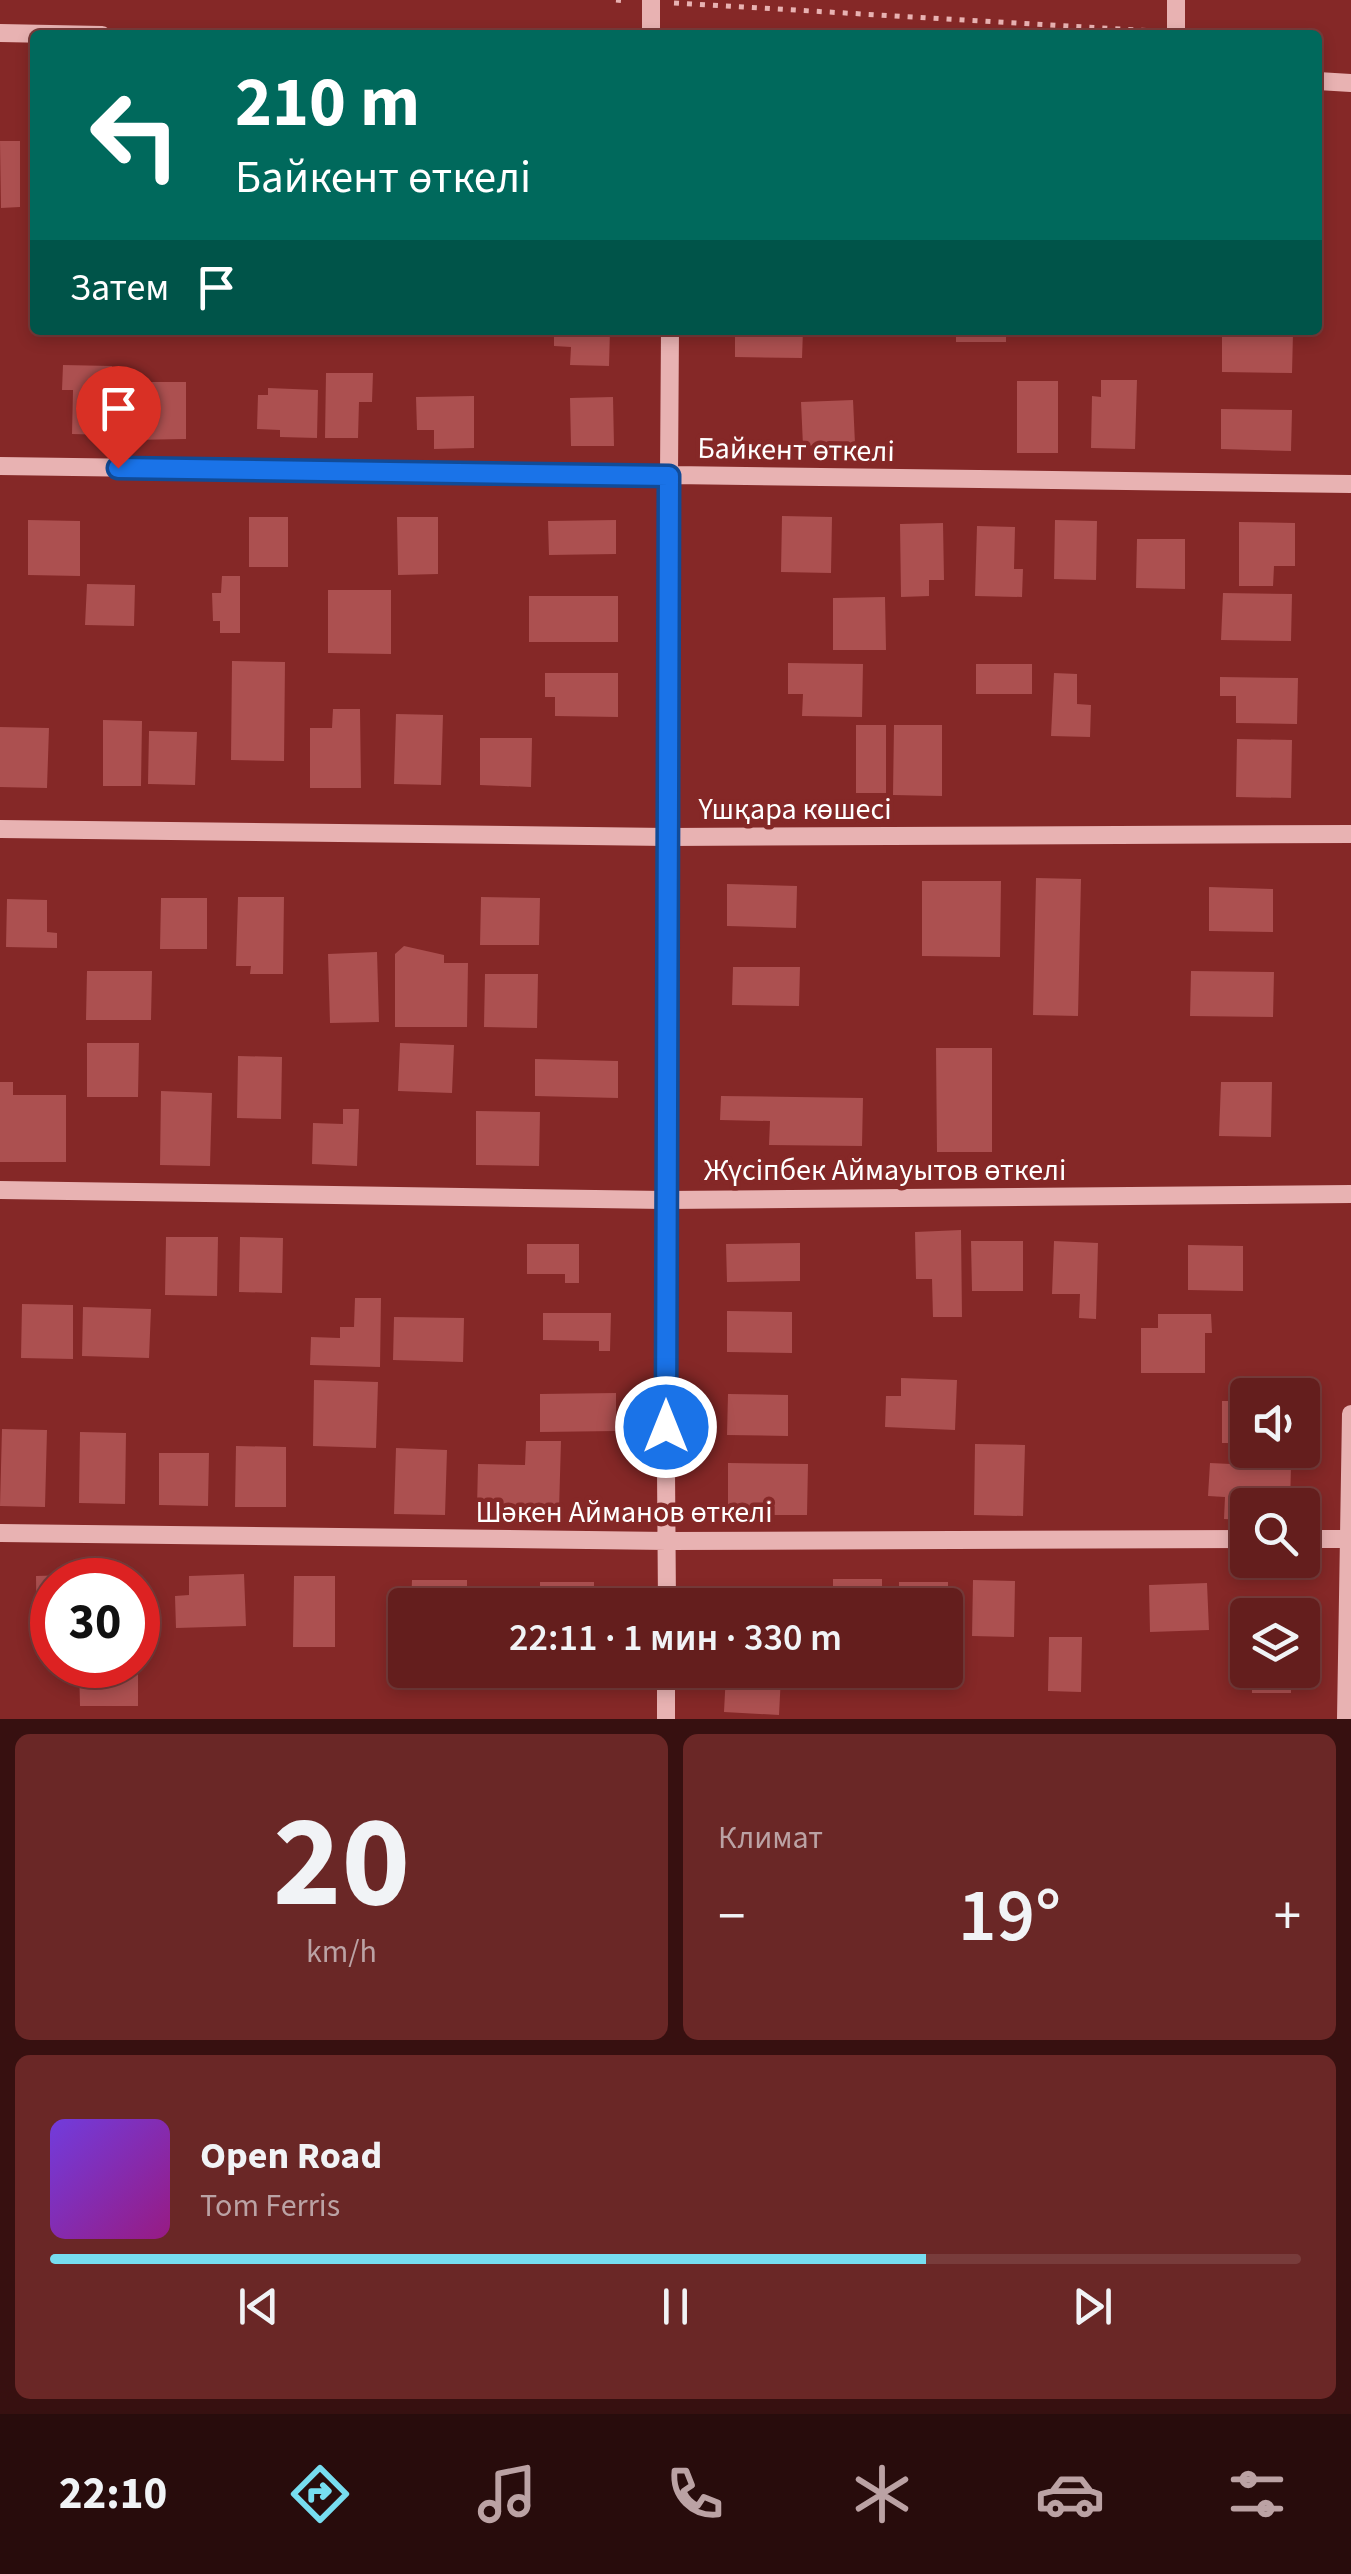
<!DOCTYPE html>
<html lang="ru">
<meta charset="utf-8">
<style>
:root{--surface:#641e1d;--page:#6a2726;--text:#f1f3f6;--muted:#bba2a4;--line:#783c3b;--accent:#77ddf0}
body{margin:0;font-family:"Source Sans 3",sans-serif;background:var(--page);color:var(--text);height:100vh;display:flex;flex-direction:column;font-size:38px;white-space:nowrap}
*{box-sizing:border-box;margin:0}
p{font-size:32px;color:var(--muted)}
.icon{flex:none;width:55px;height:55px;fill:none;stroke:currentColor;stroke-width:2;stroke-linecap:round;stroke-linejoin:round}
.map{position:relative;height:1719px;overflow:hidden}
.panel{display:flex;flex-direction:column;gap:15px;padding:15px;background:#371010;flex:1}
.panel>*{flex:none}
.hud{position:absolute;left:30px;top:30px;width:1292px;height:305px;border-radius:10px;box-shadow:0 5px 15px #0003,0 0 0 2px var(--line);background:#00695c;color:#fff;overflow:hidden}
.controls{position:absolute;left:1230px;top:1378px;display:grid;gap:20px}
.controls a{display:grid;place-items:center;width:90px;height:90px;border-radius:10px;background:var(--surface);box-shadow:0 5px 15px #0003,0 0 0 2px var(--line);font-size:50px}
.speed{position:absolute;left:30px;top:1558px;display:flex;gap:20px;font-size:50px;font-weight:700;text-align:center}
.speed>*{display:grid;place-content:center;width:130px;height:130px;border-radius:50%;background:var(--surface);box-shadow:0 5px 15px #0003,0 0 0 2px var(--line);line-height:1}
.speed .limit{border:15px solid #d22;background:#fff;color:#111}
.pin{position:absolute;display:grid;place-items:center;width:85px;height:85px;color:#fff;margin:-102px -42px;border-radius:50% 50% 50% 0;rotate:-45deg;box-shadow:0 0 10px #0007}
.pin .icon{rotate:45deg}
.me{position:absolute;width:110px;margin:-55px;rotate:0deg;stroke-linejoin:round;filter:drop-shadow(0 0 8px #0008)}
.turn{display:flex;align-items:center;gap:35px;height:210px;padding:0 40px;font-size:45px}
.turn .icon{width:130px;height:130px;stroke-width:2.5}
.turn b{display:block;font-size:70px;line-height:85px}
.then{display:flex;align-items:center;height:95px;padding:0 40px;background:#0003;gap:20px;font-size:38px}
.big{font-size:75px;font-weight:600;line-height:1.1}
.panel .tile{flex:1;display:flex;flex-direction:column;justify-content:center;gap:15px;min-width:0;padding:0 35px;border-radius:15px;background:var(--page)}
.panel .dial{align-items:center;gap:0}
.dial b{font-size:130px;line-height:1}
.song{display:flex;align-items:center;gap:30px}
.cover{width:120px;height:120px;border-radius:15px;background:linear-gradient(135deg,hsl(260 70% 55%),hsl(310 70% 35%))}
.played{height:10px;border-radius:5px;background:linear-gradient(90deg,var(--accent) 70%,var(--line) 70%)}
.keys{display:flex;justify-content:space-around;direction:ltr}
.heat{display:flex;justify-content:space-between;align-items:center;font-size:55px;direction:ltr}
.panel .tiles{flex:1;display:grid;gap:15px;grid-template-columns:1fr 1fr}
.tile:last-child{grid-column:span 2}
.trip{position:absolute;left:388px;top:1588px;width:575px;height:100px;border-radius:10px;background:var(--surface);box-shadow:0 5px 15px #0003,0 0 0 2px var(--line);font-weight:600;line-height:100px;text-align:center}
.dock{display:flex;height:160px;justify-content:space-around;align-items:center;background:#280c0c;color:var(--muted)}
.dock .icon{width:70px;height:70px}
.dock .on{color:var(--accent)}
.dock b{font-size:45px;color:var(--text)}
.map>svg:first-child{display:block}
.building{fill:#ac5050}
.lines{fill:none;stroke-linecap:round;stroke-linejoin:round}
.path{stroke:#e8b2b2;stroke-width:5;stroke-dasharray:5 8;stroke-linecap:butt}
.minor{stroke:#e8b2b2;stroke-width:18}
.route-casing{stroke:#114b97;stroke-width:25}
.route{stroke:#1a73e8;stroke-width:18}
.labels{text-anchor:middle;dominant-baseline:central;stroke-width:9;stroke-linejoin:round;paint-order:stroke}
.street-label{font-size:30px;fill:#fff;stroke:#852827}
</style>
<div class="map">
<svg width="1351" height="1719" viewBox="0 0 1351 1719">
<rect width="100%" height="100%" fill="#852827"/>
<path class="building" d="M0,141h20v66l-19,1z
M554,330h56l-1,36 -39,-1 1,-18 -17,-1z
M735,330h68l-1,28 -67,-1z
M956,330h50v12h-50z
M1222,330l71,3 -1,40 -70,-1z
M63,365l49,1 -2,69 -38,-1 1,-44h-11z
M326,373h47l-1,29h-13l-1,36h-33z
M1101,380h36l-2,69 -44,-1 1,-52 9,1z
M1017,381h41v72h-41z
M127,382h59v57l-58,1z
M268,388l50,2 -1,48 -37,-1v-7l-23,-1 1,-34h10z
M474,396v52l-40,1v-19h-17l-1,-33z
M613,397l1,49h-43l-1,-48z
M853,400l2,44 -52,2 -2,-44z
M1221,409l71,1 -1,41 -70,-2z
M782,516l50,1 -1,56 -50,-1z
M249,517h39v50h-39z
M397,517h41v57l-40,1z
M28,520l52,1v55l-52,-1z
M616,520v34l-67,1 -1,-34z
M1055,520l42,1 -1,59 -42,-1z
M1239,522l56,1v43h-21l-1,20h-34z
M943,523l1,57h-15v16l-28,1 -1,-73z
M977,526l38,1 -1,42h9l-1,28 -47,-1z
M1137,539h48v50l-49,-1z
M222,576h18v57h-20v-12h-7l-1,-28h9z
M87,584l48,1 -1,41 -49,-1z
M328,590h63v64l-63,-1z
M1223,593l69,1 -1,47 -70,-1z
M529,596h89v46h-89z
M885,597l1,53h-53v-52z
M232,661l53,1 -1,99 -53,-1z
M788,663l75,1 -1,53 -60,-1 1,-22h-15z
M976,664h56v30h-56z
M545,673h73v44l-63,-1v-19h-10z
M1054,673l23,1v30l14,1 -1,32 -39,-1z
M1220,677l78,1 -1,46 -61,-1v-27h-16z
M333,709h27l1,79h-51v-60h22z
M396,714l47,1 -2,70 -47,-1z
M103,720l39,1 -1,65h-38z
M856,725h30v68h-30z
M894,725h48v71l-49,-1z
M0,727l49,1 -2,60 -47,-1z
M149,731l48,1 -2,53 -47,-1z
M480,738h52l-1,49 -51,-2z
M1237,739l55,1 -1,58 -55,-1z
M1036,878l45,1 -3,137 -45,-1z
M922,881h79l-1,76 -78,-1z
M727,884l70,2 -1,42 -69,-2z
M1209,887l64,2v43l-64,-1z
M238,897h46l-1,77h-33l1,-8h-15z
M481,897l59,1 -1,47h-59z
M161,898h46v51h-47z
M7,899l40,1v32l10,1v15l-51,-1z
M404,946l40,9v8h24l-1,64h-72v-73z
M377,952l2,70 -49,1 -2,-69z
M733,967h67l-1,39 -67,-1z
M87,971h65l-1,49h-65z
M1191,971l83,1 -1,45 -83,-1z
M485,974h53l-1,54 -53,-1z
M87,1043h52l-1,54h-51z
M400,1043l54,2 -2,48 -54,-2z
M936,1048h56v104h-55z
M238,1056l44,1 -1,62 -44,-1z
M535,1059l83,2v37l-83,-2z
M0,1082h13v13h53v67h-66z
M1221,1082h51l-1,55 -52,-1z
M161,1091l51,2 -2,73 -50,-1z
M721,1096l142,2 -1,48 -93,-1 1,-24 -50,-1z
M343,1109h16l-2,57 -45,-2 1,-41 30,1z
M476,1111l64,1 -1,54 -63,-1z
M961,1230l1,87h-29l-1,-38h-16l-1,-47z
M166,1237h52l-1,59 -52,-1z
M240,1237l43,1 -1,55 -43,-1z
M971,1241h52v50h-51z
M1054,1241l44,2 -2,76 -17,-1 1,-24h-28z
M800,1243v38l-73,1 -1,-38z
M527,1244h52v39h-14v-9h-38z
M1188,1245l55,1v45l-55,-1z
M355,1298h26l-1,69 -70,-2 1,-28 29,1v-11h14z
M22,1304l51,1v54l-52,-1z
M83,1307l68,2 -2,49 -67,-2z
M727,1311l65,1v41l-65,-1z
M543,1313h68l-1,38h-11v-10l-56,-1z
M1158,1314h53l1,19h-7v40h-64v-45h17z
M394,1317l70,1 -1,44 -70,-2z
M901,1378l56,2 -2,50 -70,-3 1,-31h15z
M314,1380l64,2 -2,66 -63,-2z
M616,1393v38l-76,1v-38z
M728,1394l60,1v41l-61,-1z
M1222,1401h26v42h-26z
M2,1429l45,1 -2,77 -45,-1z
M80,1432l46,1 -1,71 -46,-1z
M526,1441h35l-2,69 -82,-2 1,-44 47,1z
M975,1444l50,1 -2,71 -49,-1z
M236,1446l50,1v60h-51z
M396,1448l51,2 -2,65 -51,-1z
M159,1453h50l-1,53 -49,-1z
M728,1463l80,1 -1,51h-79z
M1210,1463l81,4 -1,38h-42v15l-24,-1 1,-22 -17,-1z
M244,1574l2,52 -70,2 -1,-32 14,-1v-19z
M71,1575l1,5h-20v72l-15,1 -1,-77z
M294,1576h41v71h-42z
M833,1579h49v26h-49z
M412,1580h55v25h-56z
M973,1580l42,1 -1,56 -42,-1z
M540,1582h54v23h-54z
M899,1582h49v23h-49z
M1207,1583l2,47 -59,2 -1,-47z
M1049,1637h33l-1,55 -33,-1z
M79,1665h59v41h-58z
M1252,1670h39v23h-39z
M726,1673l55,3 -2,39 -55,-3z"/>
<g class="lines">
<path class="path" d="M616,0l13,1
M674,3l479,28"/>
<path class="minor" d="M0,33l102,2
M651,35v-35
M1176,35v-35
M1318,81l33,2
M0,466l1351,18
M0,829l667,8 684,-3
M0,1190l664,10 687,-6
M0,1533l667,8 581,-2
M1302,1539h48
M667,1605l-3,-405 6,-870
M666,1719v-49
M1346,1719l5,-305"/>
</g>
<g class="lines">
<defs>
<path id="route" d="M118,468l551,8 -3,951"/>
</defs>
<use href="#route" class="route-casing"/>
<use href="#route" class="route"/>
</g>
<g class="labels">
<g class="street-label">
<text transform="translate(796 450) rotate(1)">Байкент өткелі</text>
<text x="795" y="809">Үшқара көшесі</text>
<text x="885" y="1170">Жүсіпбек Аймауытов өткелі</text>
<text x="624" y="1512">Шәкен Айманов өткелі</text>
</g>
</g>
</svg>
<div class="controls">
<a><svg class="icon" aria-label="sound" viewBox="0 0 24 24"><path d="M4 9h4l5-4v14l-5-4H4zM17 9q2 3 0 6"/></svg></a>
<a><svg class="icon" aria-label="search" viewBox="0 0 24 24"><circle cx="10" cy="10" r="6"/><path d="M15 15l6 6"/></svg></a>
<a><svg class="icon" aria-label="layers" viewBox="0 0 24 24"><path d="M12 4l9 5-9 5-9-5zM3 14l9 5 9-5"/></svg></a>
</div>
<div class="speed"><div class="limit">30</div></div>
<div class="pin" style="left:118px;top:468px;background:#d93025"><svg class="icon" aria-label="arrive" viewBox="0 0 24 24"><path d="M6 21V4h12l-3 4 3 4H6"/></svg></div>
<svg class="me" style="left:666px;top:1427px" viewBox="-20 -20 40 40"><circle r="17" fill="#1a73e8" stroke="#fff" stroke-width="3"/><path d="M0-11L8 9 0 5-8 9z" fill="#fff"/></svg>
<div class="trip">22:11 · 1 мин · 330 m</div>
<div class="hud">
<div class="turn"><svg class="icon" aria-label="left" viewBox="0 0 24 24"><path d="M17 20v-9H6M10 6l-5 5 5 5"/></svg><div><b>210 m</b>Байкент өткелі</div></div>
<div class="then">Затем<svg class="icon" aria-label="arrive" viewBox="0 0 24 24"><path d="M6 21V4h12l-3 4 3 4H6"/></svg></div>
</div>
</div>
<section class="panel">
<div class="tiles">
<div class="tile dial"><b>20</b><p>km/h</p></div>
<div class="tile"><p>Климат</p>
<div class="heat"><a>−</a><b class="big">19°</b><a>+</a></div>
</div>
<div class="tile">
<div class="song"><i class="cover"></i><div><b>Open Road</b><p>Tom Ferris</p></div></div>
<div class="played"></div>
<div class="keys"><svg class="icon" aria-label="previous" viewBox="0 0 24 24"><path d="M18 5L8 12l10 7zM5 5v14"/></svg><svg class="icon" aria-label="pause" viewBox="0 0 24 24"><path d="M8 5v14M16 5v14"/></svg><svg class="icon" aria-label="next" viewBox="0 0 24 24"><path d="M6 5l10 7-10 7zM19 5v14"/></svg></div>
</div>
</div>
</section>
<nav class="dock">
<b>22:10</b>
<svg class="icon on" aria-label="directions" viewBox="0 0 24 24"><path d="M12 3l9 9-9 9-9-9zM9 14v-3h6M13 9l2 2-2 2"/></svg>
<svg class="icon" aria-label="music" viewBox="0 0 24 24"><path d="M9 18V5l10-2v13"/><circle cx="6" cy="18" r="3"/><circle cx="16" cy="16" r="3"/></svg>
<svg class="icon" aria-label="phone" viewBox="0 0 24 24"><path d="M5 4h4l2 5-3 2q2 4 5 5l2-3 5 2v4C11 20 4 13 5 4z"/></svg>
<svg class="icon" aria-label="climate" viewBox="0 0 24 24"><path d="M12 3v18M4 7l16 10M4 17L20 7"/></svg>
<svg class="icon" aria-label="car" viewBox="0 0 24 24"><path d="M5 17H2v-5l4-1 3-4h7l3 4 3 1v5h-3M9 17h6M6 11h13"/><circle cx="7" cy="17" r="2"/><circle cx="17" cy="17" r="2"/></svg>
<svg class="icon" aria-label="filters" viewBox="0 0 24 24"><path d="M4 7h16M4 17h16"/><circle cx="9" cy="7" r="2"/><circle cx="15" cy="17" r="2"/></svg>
</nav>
